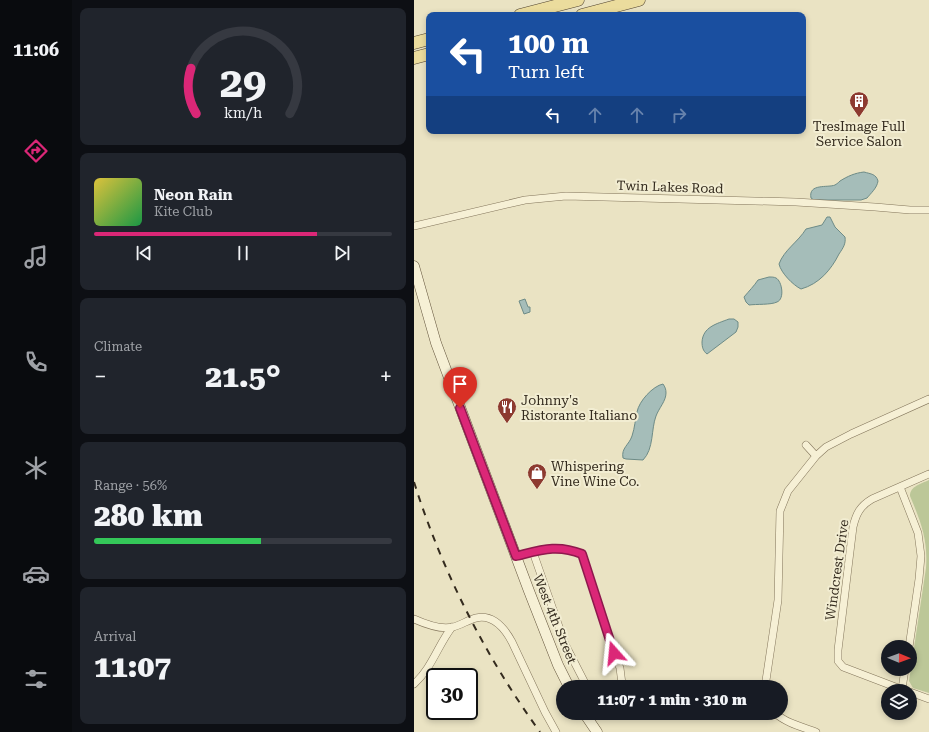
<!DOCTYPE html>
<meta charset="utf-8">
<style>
:root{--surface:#171b24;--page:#20242c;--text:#f1f3f6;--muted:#9ea1a6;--line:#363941;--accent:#db2777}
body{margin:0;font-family:"Roboto Serif",serif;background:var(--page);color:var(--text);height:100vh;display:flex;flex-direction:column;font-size:15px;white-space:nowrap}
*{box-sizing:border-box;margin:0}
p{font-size:13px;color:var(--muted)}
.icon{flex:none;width:22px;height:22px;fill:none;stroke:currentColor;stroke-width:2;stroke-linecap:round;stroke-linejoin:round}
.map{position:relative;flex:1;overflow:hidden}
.sheet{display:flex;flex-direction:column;gap:8px;padding:8px;background:#0d0f14;width:342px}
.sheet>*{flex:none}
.guide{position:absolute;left:12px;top:12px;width:380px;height:122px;border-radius:8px;box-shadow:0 2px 6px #0003;background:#1a4fa0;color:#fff;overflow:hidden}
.needle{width:26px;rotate:91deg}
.buttons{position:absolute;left:467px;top:640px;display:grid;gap:8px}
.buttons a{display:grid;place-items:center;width:36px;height:36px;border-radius:50%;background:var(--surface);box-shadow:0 2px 6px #0003;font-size:20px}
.speed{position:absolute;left:12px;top:668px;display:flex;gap:8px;font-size:20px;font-weight:700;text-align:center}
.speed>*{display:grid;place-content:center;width:52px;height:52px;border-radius:50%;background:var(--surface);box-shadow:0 2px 6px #0003;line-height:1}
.speed .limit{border:2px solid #111;border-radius:6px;background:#fff;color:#111}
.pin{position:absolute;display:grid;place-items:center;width:34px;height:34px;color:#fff;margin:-41px -17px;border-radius:50% 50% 50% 0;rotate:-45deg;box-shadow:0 0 4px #0007}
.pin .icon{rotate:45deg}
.me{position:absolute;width:44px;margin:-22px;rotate:342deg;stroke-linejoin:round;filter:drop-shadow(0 0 3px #0008)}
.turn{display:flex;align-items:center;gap:14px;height:84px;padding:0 16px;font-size:18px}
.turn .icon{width:52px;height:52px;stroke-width:2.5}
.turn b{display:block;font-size:28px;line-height:34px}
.lanes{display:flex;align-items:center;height:38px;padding:0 16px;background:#0003;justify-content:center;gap:20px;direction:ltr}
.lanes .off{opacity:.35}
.big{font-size:30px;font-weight:800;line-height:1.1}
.sheet .tile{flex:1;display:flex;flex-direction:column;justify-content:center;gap:6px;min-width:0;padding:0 14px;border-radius:8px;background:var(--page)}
.sheet .dial{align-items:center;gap:0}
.dial svg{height:104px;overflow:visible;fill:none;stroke:var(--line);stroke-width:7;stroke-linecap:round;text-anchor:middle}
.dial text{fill:var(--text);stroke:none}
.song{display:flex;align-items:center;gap:12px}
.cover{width:48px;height:48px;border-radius:6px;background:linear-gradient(135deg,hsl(50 70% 55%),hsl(140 70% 35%))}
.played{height:4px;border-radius:2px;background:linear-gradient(90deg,var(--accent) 75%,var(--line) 75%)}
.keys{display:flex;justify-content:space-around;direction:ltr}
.heat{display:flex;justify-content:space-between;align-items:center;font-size:22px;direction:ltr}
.charge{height:6px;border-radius:3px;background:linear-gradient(90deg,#34c759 56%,var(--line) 0)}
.trip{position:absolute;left:142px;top:680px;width:232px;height:40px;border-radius:20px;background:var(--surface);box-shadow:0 2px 6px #0003;font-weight:800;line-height:40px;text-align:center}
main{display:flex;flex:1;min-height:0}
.dock{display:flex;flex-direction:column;width:72px;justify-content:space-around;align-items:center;background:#090b0e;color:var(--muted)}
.dock .icon{width:28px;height:28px}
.dock .on{color:var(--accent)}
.dock b{font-size:18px;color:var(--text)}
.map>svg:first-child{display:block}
.green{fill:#bcc798}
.water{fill:#a5bdb9;stroke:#6d8b87}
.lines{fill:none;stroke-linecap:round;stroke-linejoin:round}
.street-casing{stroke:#83755b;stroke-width:8}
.secondary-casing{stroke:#65563e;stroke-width:11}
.primary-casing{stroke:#51432f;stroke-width:13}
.street{stroke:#f6f0d5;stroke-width:7}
.secondary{stroke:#f6f0d5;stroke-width:10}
.primary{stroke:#ebdc9d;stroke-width:12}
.rail{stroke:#342b1e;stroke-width:2;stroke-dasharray:7 7;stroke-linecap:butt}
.route-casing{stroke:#8e194d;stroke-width:10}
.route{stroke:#db2777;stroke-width:7}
.labels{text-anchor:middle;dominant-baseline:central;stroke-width:4;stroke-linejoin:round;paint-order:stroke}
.poi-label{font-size:13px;fill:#342b1e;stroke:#f2edd2;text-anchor:start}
.street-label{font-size:13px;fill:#342b1e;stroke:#f2edd2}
</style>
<main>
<nav class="dock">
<b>11:06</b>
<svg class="icon on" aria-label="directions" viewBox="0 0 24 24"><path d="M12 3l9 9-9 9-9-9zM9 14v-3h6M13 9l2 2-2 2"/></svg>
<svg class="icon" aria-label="music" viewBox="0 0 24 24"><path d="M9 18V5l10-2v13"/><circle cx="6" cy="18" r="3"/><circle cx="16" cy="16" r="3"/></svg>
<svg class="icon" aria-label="phone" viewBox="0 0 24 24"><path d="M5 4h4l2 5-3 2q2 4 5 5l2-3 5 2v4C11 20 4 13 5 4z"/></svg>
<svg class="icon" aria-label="climate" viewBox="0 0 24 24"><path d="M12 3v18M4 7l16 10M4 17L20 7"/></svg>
<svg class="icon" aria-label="car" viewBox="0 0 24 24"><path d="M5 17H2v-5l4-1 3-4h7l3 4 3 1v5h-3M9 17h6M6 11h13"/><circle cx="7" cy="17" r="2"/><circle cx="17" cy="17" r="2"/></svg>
<svg class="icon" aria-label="filters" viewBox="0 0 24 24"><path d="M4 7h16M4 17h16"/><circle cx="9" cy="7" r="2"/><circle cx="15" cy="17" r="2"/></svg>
</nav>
<section class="sheet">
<div class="tile dial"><svg viewBox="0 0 100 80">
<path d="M14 69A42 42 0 1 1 86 69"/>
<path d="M14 69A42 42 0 0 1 10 34" stroke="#db2777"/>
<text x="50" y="56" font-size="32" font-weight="700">29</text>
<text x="50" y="72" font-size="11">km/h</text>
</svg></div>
<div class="tile">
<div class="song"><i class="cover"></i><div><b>Neon Rain</b><p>Kite Club</p></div></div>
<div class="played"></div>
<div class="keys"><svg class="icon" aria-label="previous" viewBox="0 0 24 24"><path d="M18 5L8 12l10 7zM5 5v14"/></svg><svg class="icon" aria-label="pause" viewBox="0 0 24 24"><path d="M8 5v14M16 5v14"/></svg><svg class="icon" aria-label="next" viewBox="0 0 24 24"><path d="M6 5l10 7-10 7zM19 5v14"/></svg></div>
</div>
<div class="tile"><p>Climate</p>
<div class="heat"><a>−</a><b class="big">21.5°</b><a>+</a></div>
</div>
<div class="tile"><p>Range · 56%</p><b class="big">280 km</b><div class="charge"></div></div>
<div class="tile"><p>Arrival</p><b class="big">11:07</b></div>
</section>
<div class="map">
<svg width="515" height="732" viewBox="0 0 515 732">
<rect width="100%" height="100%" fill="#eae3c3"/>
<path class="green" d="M515,480v213l-16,-5 -4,-7 17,-113c2,-28 -5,-46 -16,-72 0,-10 11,-12 19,-16z"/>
<path class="water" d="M450,172c7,2 12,2 14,9 -1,7 -7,12 -11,17l-6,2h-47l-3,-2c-3,-15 17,-10 24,-13 3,-2 3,-2 5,-4 8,-5 15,-8 24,-9z
M413,217h3l5,10 10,10c1,7 -2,11 -6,17 -8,16 -20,30 -38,35 -8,-4 -20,-16 -22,-25 5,-14 19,-22 27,-35l16,-4z
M355,277c3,0 5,0 7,1 6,3 9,21 1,24 -6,3 -21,2 -28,3l-3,-3 -2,-5c5,-6 10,-11 14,-17z
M111,299l3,8h2v5l-6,2 -5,-13z
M315,319h5l4,3v5l-2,5 -29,22c-4,-3 -5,-7 -5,-12 1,-15 14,-18 27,-23z
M249,384c2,3 3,5 3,9 0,8 -7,15 -10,23 -5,13 -2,33 -13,44l-17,-1 -3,-1c-2,-10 6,-13 9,-22 3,-9 3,-16 5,-24 2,-11 16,-26 26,-28z"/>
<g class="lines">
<defs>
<path id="street" d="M0,226l111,-26 41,-4 230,6 79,5 35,3h19
M392,445l10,11
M486,487l18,46 3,23 -2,23 -10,68
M119,552l32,92 20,39 4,4
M102,556c25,-6 41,-12 66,-2l32,99 6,15 2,16 -6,3
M0,619c11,5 27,11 39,8 8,-2 15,-7 23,-9 17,-4 29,11 36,24l33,70 11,20
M0,684c18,-16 24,-39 38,-57
M351,687l13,-87 2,-89 8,-20 28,-35 10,-9 25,-13 78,-35
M488,689l3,-20
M492,691l-63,-24 -5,-6v-11l15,-123c3,-13 7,-21 19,-28l57,-25
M496,692l19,7
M361,713c11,10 27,14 41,19"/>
<path id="secondary" d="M0,266l22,77 93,248 29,74 11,22
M170,713l13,19"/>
<path id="primary" d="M106,15l58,-15
M168,15l57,-15
M0,43l15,-4
M0,58l15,-4"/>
</defs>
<use href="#street" class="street-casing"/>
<use href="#secondary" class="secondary-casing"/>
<use href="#primary" class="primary-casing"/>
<use href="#street" class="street"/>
<use href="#secondary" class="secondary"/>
<use href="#primary" class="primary"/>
<path class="rail" d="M0,482c28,89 71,174 126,250"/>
</g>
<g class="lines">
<defs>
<path id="route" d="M46,408l56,148c25,-6 41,-12 66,-2l32,99"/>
</defs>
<use href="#route" class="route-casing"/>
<use href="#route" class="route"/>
</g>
<defs>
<symbol id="building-pin" viewBox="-11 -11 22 30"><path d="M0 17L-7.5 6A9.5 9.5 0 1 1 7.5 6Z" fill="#8d3a30" stroke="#f2edd2"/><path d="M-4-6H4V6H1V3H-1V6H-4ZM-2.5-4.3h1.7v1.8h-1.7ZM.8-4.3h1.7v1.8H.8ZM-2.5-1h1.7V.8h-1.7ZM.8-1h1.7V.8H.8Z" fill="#fff"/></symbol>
<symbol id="restaurant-pin" viewBox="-11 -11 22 30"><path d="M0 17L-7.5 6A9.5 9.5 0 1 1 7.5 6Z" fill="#8d3a30" stroke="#f2edd2"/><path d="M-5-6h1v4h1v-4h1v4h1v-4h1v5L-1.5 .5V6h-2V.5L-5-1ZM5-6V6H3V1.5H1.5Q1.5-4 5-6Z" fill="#fff"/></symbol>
<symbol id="shop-pin" viewBox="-11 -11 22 30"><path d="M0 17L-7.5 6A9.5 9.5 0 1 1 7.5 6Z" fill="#8d3a30" stroke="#f2edd2"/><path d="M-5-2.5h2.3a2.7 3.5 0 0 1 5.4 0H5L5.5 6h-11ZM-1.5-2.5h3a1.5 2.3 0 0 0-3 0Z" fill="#fff"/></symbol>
</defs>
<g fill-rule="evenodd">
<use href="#building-pin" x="434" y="90" width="22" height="30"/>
<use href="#restaurant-pin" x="82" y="396" width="22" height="30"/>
<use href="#shop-pin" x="112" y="462" width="22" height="30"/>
</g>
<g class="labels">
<g class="poi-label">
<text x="445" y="126" text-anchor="middle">TresImage Full<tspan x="445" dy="15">Service Salon</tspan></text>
<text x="107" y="400">Johnny's<tspan x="107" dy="15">Ristorante Italiano</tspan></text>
<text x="137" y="466">Whispering<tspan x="137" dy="15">Vine Wine Co.</tspan></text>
</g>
<g class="street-label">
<text transform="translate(256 187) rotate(2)">Twin Lakes Road</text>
<text transform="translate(423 570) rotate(-82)">Windcrest Drive</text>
<text transform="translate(141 619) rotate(68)">West 4th Street</text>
</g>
</g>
</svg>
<div class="buttons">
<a><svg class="needle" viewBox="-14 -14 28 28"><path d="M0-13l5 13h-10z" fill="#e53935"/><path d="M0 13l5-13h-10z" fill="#9ea1a6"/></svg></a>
<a><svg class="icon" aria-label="layers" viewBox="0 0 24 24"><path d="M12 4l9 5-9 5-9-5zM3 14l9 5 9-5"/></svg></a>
</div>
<div class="speed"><div class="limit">30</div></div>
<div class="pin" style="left:46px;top:408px;background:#d93025"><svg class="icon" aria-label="arrive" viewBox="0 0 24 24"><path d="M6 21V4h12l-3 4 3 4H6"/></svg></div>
<svg class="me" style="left:200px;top:653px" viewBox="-20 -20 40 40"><path d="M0-17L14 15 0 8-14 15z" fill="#db2777" stroke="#fff" stroke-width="4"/></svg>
<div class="trip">11:07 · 1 min · 310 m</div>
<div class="guide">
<div class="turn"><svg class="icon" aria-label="left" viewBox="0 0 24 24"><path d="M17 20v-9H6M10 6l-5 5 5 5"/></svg><div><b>100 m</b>Turn left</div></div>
<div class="lanes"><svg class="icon" aria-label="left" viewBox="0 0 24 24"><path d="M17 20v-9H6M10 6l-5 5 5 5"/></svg><svg class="icon off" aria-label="ahead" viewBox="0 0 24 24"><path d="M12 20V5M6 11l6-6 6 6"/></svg><svg class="icon off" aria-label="ahead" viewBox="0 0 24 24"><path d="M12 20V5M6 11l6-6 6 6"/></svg><svg class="icon off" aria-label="right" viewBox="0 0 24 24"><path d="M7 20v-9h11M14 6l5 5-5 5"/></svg></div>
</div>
</div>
</main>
